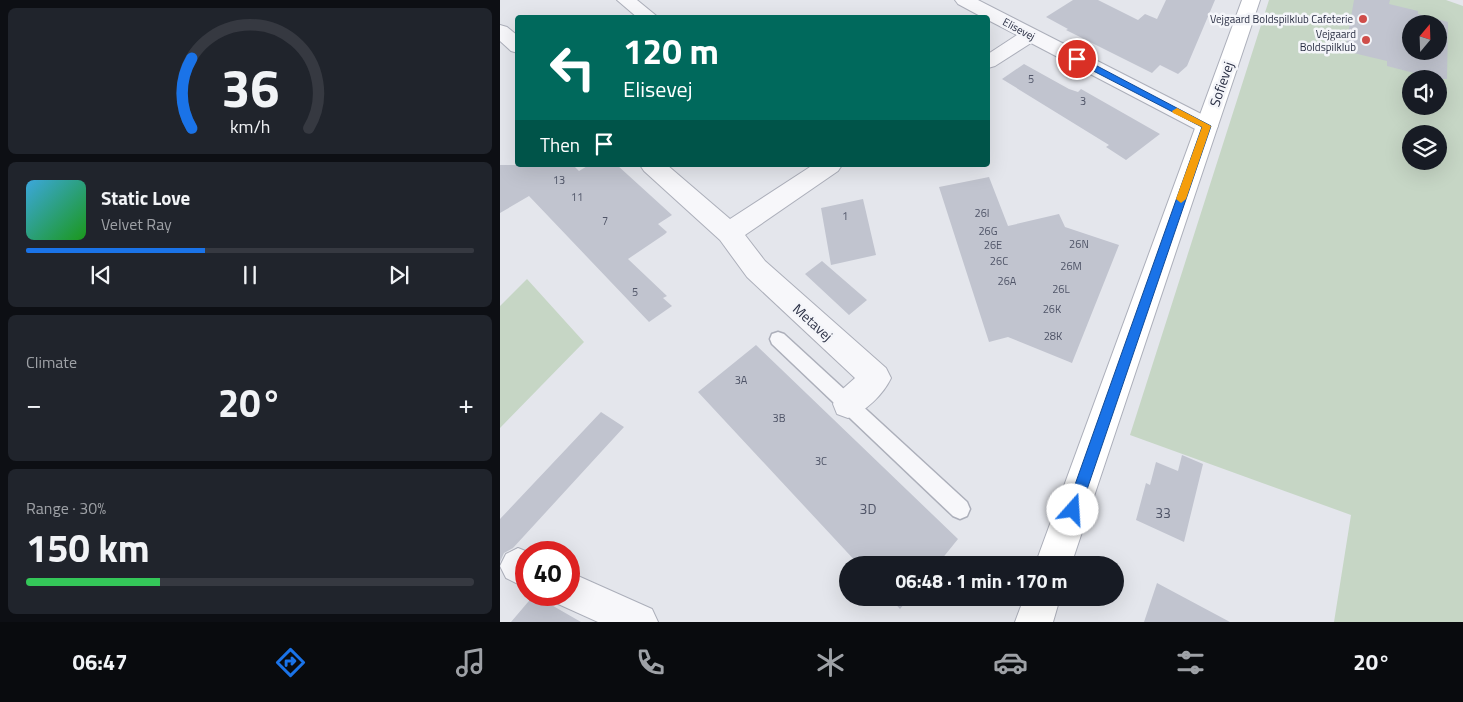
<!DOCTYPE html>
<meta charset="utf-8">
<style>
:root{--surface:#171b24;--page:#20242c;--text:#f1f3f6;--muted:#9ea1a6;--line:#363941;--accent:#1a73e8}
body{margin:0;font-family:"Titillium Web",sans-serif;background:var(--page);color:var(--text);height:100vh;display:flex;flex-direction:column;font-size:19px;white-space:nowrap}
*{box-sizing:border-box;margin:0}
p{font-size:16px;color:var(--muted)}
.icon{flex:none;width:28px;height:28px;fill:none;stroke:currentColor;stroke-width:2;stroke-linecap:round;stroke-linejoin:round}
.map{position:relative;flex:1;overflow:hidden}
.drawer{display:flex;flex-direction:column;gap:8px;padding:8px;background:#0d0f14;width:500px}
.drawer>*{flex:none}
.guide{position:absolute;left:15px;top:15px;width:475px;height:152px;border-radius:5px;box-shadow:0 5px 20px #0002;background:#00695c;color:#fff;overflow:hidden}
.needle{width:32px;rotate:19deg}
.controls{position:absolute;left:902px;top:15px;display:grid;gap:10px}
.controls a{display:grid;place-items:center;width:45px;height:45px;border-radius:50%;background:var(--surface);box-shadow:0 5px 20px #0002;font-size:25px}
.speed{position:absolute;left:15px;top:541px;display:flex;gap:10px;font-size:25px;font-weight:700;text-align:center}
.speed>*{display:grid;place-content:center;width:65px;height:65px;border-radius:50%;background:var(--surface);box-shadow:0 5px 20px #0002;line-height:1}
.speed .limit{border:8px solid #d22;background:#fff;color:#111}
.pin{position:absolute;display:grid;place-items:center;width:42px;height:42px;color:#fff;margin:-21px;border:2px solid #fff;border-radius:50%;box-shadow:0 1px 5px #0007}
.me{position:absolute;width:55px;margin:-28px;rotate:19deg;stroke-linejoin:round;filter:drop-shadow(0 0 4px #0008)}
.turn{display:flex;align-items:center;gap:18px;height:105px;padding:0 25px;font-size:22px}
.turn .icon{width:65px;height:65px;stroke-width:2.5}
.turn b{display:block;font-size:35px;line-height:42px}
.then{display:flex;align-items:center;height:48px;padding:0 25px;background:#0003;gap:10px;font-size:19px}
.big{font-size:38px;font-weight:700;line-height:1.1}
.drawer .card{flex:1;display:flex;flex-direction:column;justify-content:center;gap:8px;min-width:0;padding:0 18px;border-radius:8px;background:var(--page)}
.drawer .dial{align-items:center;gap:0}
.dial svg{height:130px;overflow:visible;fill:none;stroke:var(--line);stroke-width:7;stroke-linecap:round;text-anchor:middle}
.dial text{fill:var(--text);stroke:none}
.song{display:flex;align-items:center;gap:15px}
.cover{width:60px;height:60px;border-radius:8px;background:linear-gradient(135deg,hsl(200 70% 55%),hsl(120 70% 35%))}
.played{height:5px;border-radius:2px;background:linear-gradient(90deg,var(--accent) 40%,var(--line) 40%)}
.keys{display:flex;justify-content:space-around;direction:ltr}
.heat{display:flex;justify-content:space-between;align-items:center;font-size:28px;direction:ltr}
.charge{height:8px;border-radius:4px;background:linear-gradient(90deg,#34c759 30%,var(--line) 0)}
.trip{position:absolute;left:339px;top:556px;width:285px;height:50px;border-radius:25px;background:var(--surface);box-shadow:0 5px 20px #0002;font-weight:700;line-height:50px;text-align:center}
.menu{display:flex;height:80px;justify-content:space-around;align-items:center;background:#090b0e;color:var(--muted)}
.menu .icon{width:35px;height:35px}
.menu .active{color:var(--accent)}
.menu b{font-size:22px;color:var(--text)}
main{display:flex;flex:1;min-height:0}
.map>svg:first-child{display:block}
.green{fill:#c6d6c5;fill-rule:evenodd}
.building{fill:#c1c4cf;fill-rule:evenodd}
.lines{fill:none;stroke-linecap:round;stroke-linejoin:round}
.lane-casing{stroke:#acafba;stroke-width:3}
.street-casing{stroke:#acafba;stroke-width:2}
.secondary-casing{stroke:#acafba;stroke-width:2}
.lane{fill:#f7f7fa;fill-rule:evenodd}
.street{fill:#f7f7fa;fill-rule:evenodd}
.secondary{fill:#fff;fill-rule:evenodd}
.route{fill:#1a73e8;stroke:#114b97}
.slow{fill:#f59e0b}
.poi-dot{fill:#cf4d4a;stroke:#f4f5f9;stroke-width:2}
.labels{text-anchor:middle;dominant-baseline:central;stroke-width:5;stroke-linejoin:round;paint-order:stroke}
.far-poi-label{font-size:11px;fill:#2b3045;stroke:#f4f5f9;text-anchor:end}
.far-street-label{font-size:11px;fill:#2b3045;stroke:#f4f5f9}
.number-label{font-size:11px;fill:#505568}
.street-label{font-size:14px;fill:#2b3045;stroke:#f4f5f9}
.near-number-label{font-size:14px;fill:#505568}
</style>
<main>
<section class="drawer">
<div class="card dial"><svg viewBox="0 0 100 80">
<path d="M14 69A42 42 0 1 1 86 69"/>
<path d="M14 69A42 42 0 0 1 14 26" stroke="#1a73e8"/>
<text x="50" y="56" font-size="32" font-weight="700">36</text>
<text x="50" y="72" font-size="11">km/h</text>
</svg></div>
<div class="card">
<div class="song"><i class="cover"></i><div><b>Static Love</b><p>Velvet Ray</p></div></div>
<div class="played"></div>
<div class="keys"><svg class="icon" aria-label="previous" viewBox="0 0 24 24"><path d="M18 5L8 12l10 7zM5 5v14"/></svg><svg class="icon" aria-label="pause" viewBox="0 0 24 24"><path d="M8 5v14M16 5v14"/></svg><svg class="icon" aria-label="next" viewBox="0 0 24 24"><path d="M6 5l10 7-10 7zM19 5v14"/></svg></div>
</div>
<div class="card"><p>Climate</p>
<div class="heat"><a>−</a><b class="big">20°</b><a>+</a></div>
</div>
<div class="card"><p>Range · 30%</p><b class="big">150 km</b><div class="charge"></div></div>
</section>
<div class="map">
<svg width="963" height="622" viewBox="0 0 963 622">
<rect width="100%" height="100%" fill="#e4e6ec"/>
<path class="green" d="M769,0h177l17,6v616h-129l17,-107 -221,-80zM911,24h28v27h-28zM911,79h28v27h-28zM911,134h28v27h-28z
M27,279l57,63 -84,86v-122z"/>
<path class="building" d="M573,0h25l40,20 7,-6 12,5 9,-19h49l-28,66 -9,8 -18,-9 -8,8 -86,-43 2,-1 -22,-12z
M854,0h36l-1,4 29,7v3l30,8 -1,57h-29v-5l-31,-8v-5l-42,-10zM911,24h28v27h-28z
M524,64l45,25 9,3 3,-3 79,45 -34,26 -20,-13 3,-2 -107,-66z
M0,165h73l6,6 10,-6h28l55,50 -14,9 9,8 -2,2 -37,25 39,37 -4,2 9,8 -23,16 -120,-126 -29,17z
M489,177l19,49 51,-12 6,13 54,18 -47,118 -64,-26 -19,5 -50,-155z
M363,199l13,56 -45,10 -10,-57z
M322,261l45,39 -18,15 -44,-41z
M256,345l202,194 -21,26h-78l-161,-173z
M101,412l23,15 -111,121 -9,5 -4,9v-43z
M682,455l21,9 -19,78 -48,-22 10,-37 4,2 6,-23 22,9z
M657,583l73,39h-86z
M34,595l47,27h-70z
M390,598h19l-9,11z"/>
<g class="lines">
<defs>
<path id="lane" d="M278,332l6,2 183,168 3,7 -3,7 -7,3 -7,-3 -181,-172 -2,-5 2,-5z"/>
<path id="street" d="M117,0h20l22,18h-21z
M455,0h23l237,121 3,5 -3,5 -8,2 -8,-2 -168,-88 -36,23 -7,2v-14l29,-19 -29,-15v-2h-4l-26,-14z
M0,25l7,2 11,9v17l-7,-2 -11,-10z
M140,165h27l63,54 83,-54h29l-4,6 -93,64 20,26 121,107 5,10c-8,17 -26,34 -43,40l-11,-4 -4,-10 4,-10 18,-16 -108,-101 -27,-37 -76,-69z
M18,548l10,4h-2v36l-20,-10 -6,-12 6,-12z
M69,572l83,37 6,13h-60l-42,-19 -3,-8h16z"/>
<path id="secondary" d="M742,0h18l-189,565h-36z
M524,598h36l-7,24h-38z"/>
</defs>
<use href="#lane" class="lane-casing"/>
<use href="#street" class="street-casing"/>
<use href="#secondary" class="secondary-casing"/>
<use href="#lane" class="lane"/>
<use href="#street" class="street"/>
<use href="#secondary" class="secondary"/>
</g>
<path class="route" d="M574,57h6l131,69 -131,384 -2,5 -5,2 -5,-2 -2,-5 136,-383 -128,-66z"/>
<path class="slow" d="M677,108l34,18 -25,73 -5,4 -5,-4 26,-72 -29,-14 -1,-2z"/>
<g class="poi-dot">
<circle cx="863" cy="19" r="5"/>
<circle cx="866" cy="40" r="5"/>
</g>
<g class="labels">
<g class="far-poi-label">
<text x="853" y="19">Vejgaard Boldspilklub Cafeterie</text>
<text x="856" y="34">Vejgaard<tspan x="856" dy="13">Boldspilklub</tspan></text>
</g>
<g class="far-street-label">
<text transform="translate(519 29) rotate(28)">Elisevej</text>
</g>
<g class="number-label">
<text x="531" y="79">5</text>
<text x="583" y="101">3</text>
<text x="59" y="180">13</text>
<text x="77" y="197">11</text>
<text x="482" y="213">26I</text>
<text x="345" y="216">1</text>
<text x="105" y="221">7</text>
<text x="488" y="231">26G</text>
<text x="579" y="244">26N</text>
<text x="493" y="245">26E</text>
<text x="499" y="261">26C</text>
<text x="571" y="266">26M</text>
<text x="507" y="281">26A</text>
<text x="561" y="289">26L</text>
<text x="135" y="292">5</text>
<text x="552" y="309">26K</text>
<text x="553" y="336">28K</text>
<text x="241" y="380">3A</text>
<text x="279" y="418">3B</text>
<text x="321" y="461">3C</text>
</g>
<g class="street-label">
<text transform="translate(721 84) rotate(-71)">Sofievej</text>
<text transform="translate(313 322) rotate(42)">Metavej</text>
</g>
<g class="near-number-label">
<text x="368" y="508">3D</text>
<text x="663" y="512">33</text>
</g>
</g>
</svg>
<div class="controls">
<a><svg class="needle" viewBox="-14 -14 28 28"><path d="M0-13l5 13h-10z" fill="#e53935"/><path d="M0 13l5-13h-10z" fill="#9ea1a6"/></svg></a>
<a><svg class="icon" aria-label="sound" viewBox="0 0 24 24"><path d="M4 9h4l5-4v14l-5-4H4zM17 9q2 3 0 6"/></svg></a>
<a><svg class="icon" aria-label="layers" viewBox="0 0 24 24"><path d="M12 4l9 5-9 5-9-5zM3 14l9 5 9-5"/></svg></a>
</div>
<div class="speed"><div class="limit">40</div></div>
<div class="pin" style="left:577px;top:59px;background:#d93025"><svg class="icon" aria-label="arrive" viewBox="0 0 24 24"><path d="M6 21V4h12l-3 4 3 4H6"/></svg></div>
<svg class="me" style="left:573px;top:510px" viewBox="-20 -20 40 40"><circle r="19" fill="#fff"/><path d="M0-13L10 11 0 6-10 11z" fill="#1a73e8"/></svg>
<div class="trip">06:48 · 1 min · 170 m</div>
<div class="guide">
<div class="turn"><svg class="icon" aria-label="left" viewBox="0 0 24 24"><path d="M17 20v-9H6M10 6l-5 5 5 5"/></svg><div><b>120 m</b>Elisevej</div></div>
<div class="then">Then<svg class="icon" aria-label="arrive" viewBox="0 0 24 24"><path d="M6 21V4h12l-3 4 3 4H6"/></svg></div>
</div>
</div>
</main>
<nav class="menu">
<b>06:47</b>
<svg class="icon active" aria-label="directions" viewBox="0 0 24 24"><path d="M12 3l9 9-9 9-9-9zM9 14v-3h6M13 9l2 2-2 2"/></svg>
<svg class="icon" aria-label="music" viewBox="0 0 24 24"><path d="M9 18V5l10-2v13"/><circle cx="6" cy="18" r="3"/><circle cx="16" cy="16" r="3"/></svg>
<svg class="icon" aria-label="phone" viewBox="0 0 24 24"><path d="M5 4h4l2 5-3 2q2 4 5 5l2-3 5 2v4C11 20 4 13 5 4z"/></svg>
<svg class="icon" aria-label="climate" viewBox="0 0 24 24"><path d="M12 3v18M4 7l16 10M4 17L20 7"/></svg>
<svg class="icon" aria-label="car" viewBox="0 0 24 24"><path d="M5 17H2v-5l4-1 3-4h7l3 4 3 1v5h-3M9 17h6M6 11h13"/><circle cx="7" cy="17" r="2"/><circle cx="17" cy="17" r="2"/></svg>
<svg class="icon" aria-label="filters" viewBox="0 0 24 24"><path d="M4 7h16M4 17h16"/><circle cx="9" cy="7" r="2"/><circle cx="15" cy="17" r="2"/></svg>
<b>20°</b>
</nav>
